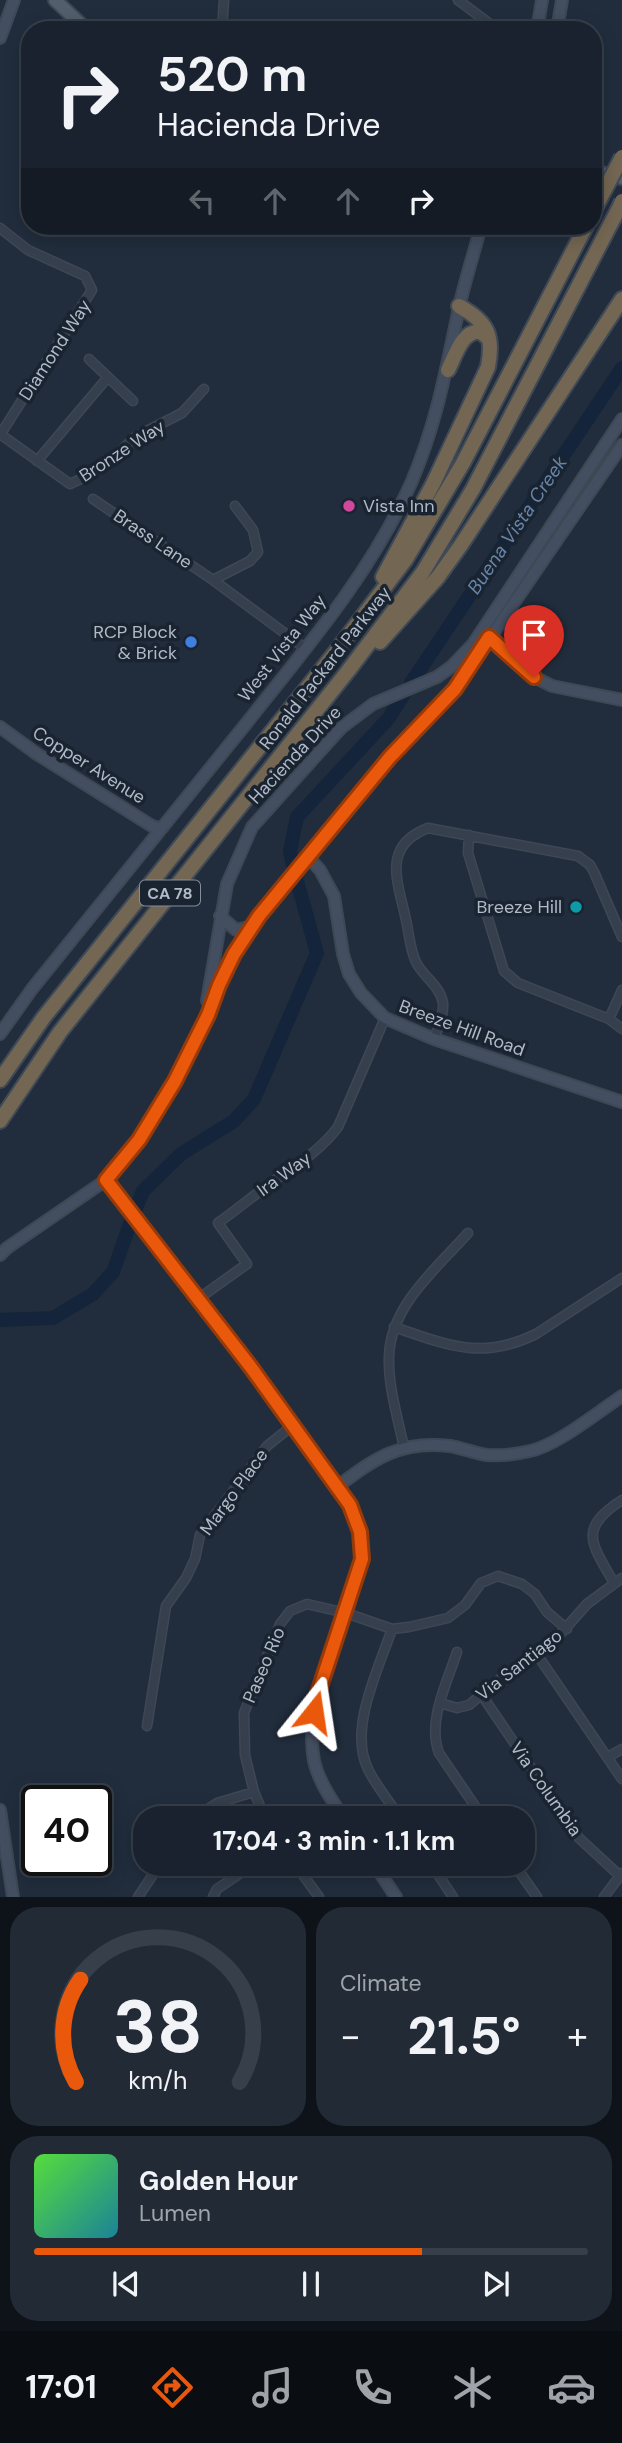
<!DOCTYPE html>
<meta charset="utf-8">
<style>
:root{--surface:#19222e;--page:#222a36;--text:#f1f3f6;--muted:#9fa4aa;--line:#373f4a;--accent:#ea580c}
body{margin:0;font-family:"DM Sans",sans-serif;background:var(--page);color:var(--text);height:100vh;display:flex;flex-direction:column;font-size:26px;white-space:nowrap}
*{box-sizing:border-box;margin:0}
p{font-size:23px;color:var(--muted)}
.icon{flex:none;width:38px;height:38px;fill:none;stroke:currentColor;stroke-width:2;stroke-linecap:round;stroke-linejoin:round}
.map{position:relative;height:1897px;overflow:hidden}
.details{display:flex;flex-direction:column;gap:10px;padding:10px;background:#0e1319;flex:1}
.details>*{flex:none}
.top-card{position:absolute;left:21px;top:21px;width:581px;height:214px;border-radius:28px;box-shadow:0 4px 18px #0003,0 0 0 2px var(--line);background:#19222e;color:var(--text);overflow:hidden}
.speed{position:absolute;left:21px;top:1785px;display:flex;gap:14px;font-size:35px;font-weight:700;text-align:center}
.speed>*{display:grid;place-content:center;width:91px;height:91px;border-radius:50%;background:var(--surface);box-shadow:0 4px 18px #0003,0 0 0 2px var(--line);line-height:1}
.speed .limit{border:4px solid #111;border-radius:10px;background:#fff;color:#111}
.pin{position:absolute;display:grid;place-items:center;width:60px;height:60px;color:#fff;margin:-72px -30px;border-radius:50% 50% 50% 0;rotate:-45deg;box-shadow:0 0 7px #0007}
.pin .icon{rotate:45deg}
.me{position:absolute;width:77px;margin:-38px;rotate:15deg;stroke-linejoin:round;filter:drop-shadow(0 0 5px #0008)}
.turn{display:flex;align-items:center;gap:24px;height:147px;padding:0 21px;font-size:32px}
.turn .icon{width:91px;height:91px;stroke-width:2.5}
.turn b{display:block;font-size:49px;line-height:60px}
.lanes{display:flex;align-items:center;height:66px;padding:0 21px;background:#0003;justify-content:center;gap:35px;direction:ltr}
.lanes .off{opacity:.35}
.big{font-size:52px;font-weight:700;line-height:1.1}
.details .widget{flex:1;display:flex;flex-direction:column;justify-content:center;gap:10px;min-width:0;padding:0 24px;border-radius:28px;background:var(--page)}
.details .dial{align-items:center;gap:0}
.dial svg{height:182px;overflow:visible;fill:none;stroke:var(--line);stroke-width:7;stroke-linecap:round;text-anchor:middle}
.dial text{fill:var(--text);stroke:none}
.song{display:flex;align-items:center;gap:21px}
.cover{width:84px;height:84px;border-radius:10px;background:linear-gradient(135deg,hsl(110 70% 55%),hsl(190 70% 35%))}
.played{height:7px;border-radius:4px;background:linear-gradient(90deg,var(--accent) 70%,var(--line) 70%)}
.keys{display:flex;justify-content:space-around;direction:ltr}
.heat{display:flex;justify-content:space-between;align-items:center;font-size:38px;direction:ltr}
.details .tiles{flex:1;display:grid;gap:10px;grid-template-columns:1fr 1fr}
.widget:last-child{grid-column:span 2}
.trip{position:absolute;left:133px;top:1806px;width:402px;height:70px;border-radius:28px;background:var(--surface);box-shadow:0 4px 18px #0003,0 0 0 2px var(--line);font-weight:700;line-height:70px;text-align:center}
.dock{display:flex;height:112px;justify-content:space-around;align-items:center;background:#0a0e12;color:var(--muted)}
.dock .icon{width:49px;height:49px}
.dock .current{color:var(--accent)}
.dock b{font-size:32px;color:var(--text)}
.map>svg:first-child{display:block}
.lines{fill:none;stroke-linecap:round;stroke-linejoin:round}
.river{stroke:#14243b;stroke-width:14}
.street-casing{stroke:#3e4855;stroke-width:11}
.secondary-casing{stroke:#3e4855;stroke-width:14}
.primary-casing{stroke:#3e4855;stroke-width:16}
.highway-casing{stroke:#404a57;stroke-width:18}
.street{stroke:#353f4d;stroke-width:8}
.secondary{stroke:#434e60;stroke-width:10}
.primary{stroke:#535e6d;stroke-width:12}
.highway{stroke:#736652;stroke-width:14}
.highway-bridge-casing{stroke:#404a57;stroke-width:18;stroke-linecap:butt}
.highway-bridge{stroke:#736652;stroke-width:14}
.route-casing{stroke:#983908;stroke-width:18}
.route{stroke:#ea580c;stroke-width:12}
.hotel-dot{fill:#d1479c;stroke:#1a2431;stroke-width:2.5}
.shop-dot{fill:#3f7fe0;stroke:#1a2431;stroke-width:2.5}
.culture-dot{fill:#0f9aa8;stroke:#1a2431;stroke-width:2.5}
.labels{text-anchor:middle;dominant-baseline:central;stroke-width:7;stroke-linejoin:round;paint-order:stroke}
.shield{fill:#1a2431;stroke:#848d9b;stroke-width:2}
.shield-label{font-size:16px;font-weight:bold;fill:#b1bac8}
.street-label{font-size:18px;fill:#b1bac8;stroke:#1a2431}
.poi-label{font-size:18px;fill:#b1bac8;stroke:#1a2431;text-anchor:end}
.water-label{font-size:19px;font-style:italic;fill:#6784a9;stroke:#1a2431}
</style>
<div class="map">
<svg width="622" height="1897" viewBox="0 0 622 1897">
<rect width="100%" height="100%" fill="#212d3d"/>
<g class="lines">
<path class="river" d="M411,683l211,-315
M293,865l-3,-14 7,-34 91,-98 16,-25
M136,1208l7,-17 38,-37 53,-33 20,-22 63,-146 -20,-72
M0,1320l53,-2 40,-24 20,-22 18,-51"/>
<defs>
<path id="street" d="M458,0l40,30
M222,30l2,-30
M0,228l28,22 57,26 7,14 -92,145
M89,359l44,42
M0,434l70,50 17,-8 20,-12 28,-27 47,-24 22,-24
M37,461l71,-84
M93,499l120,81 93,69
M213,580l37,-19 8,-9 -5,-22 -18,-24
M469,835l-1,18 36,118 14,12 91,36 13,10
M609,1019l13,-29
M434,1039c4,-11 10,-24 9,-36 -3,-18 -20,-26 -27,-41 -6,-12 -7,-29 -10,-42 -8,-38 -25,-74 22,-92l150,28 12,9 4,7 28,65
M198,1299l49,-35 -29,-41c18,-13 35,-27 53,-40 24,-17 49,-32 67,-56l47,-109
M394,1327c54,18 87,34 142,7l86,-56
M404,1448c-6,-30 -16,-61 -15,-91 1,-51 47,-88 79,-124
M614,1583c-22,-39 -37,-54 8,-83
M392,1629c-13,39 -44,100 -24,140 8,17 22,33 32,49
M457,1652c-10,31 -30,69 -18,101l44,65
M536,1653l86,126
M481,1694l98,144 41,38
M440,1703l17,5 12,-3 42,-35 45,-31 31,-35 35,-26
M147,1726l19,-120 20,-28 9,-19 5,-24 67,-89 25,-20
M608,1757l14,-8
M194,1818l23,-15 37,-11
M265,1818l-11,-26 -9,-37 -1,-42 36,-89 10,-13 17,-7 39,9 46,16 17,-2 39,-9 17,-13 16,-22 17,-7 24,8 13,10 12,18 20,17
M295,1864l24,33
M431,1864l22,33
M514,1864l23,33
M138,1897l22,-33
M213,1897l4,-8 37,-25
M604,1897l18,-24"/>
<path id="secondary" d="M537,30l5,-30
M557,30l5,-30
M0,38l14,-38
M484,632l50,45 18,9 70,14
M0,727l37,27 115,72 9,3
M308,857l12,13 14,26 9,58 6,20 12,19 24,25 49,21 188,63
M220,916l16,14 17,-4
M207,1001l20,-117 25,-57 89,-99 32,-24 64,-27 14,-10 22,-23 149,-225
M0,1034l32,-45c71,-88 142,-176 213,-264 61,-77 127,-153 167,-244 25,-59 34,-112 47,-173 6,-28 15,-55 22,-82
M106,1180l144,186 87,121c18,25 29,52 23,83 -18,54 -57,136 -46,191 5,21 18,40 30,57
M0,1255l7,-7 99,-68 15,-16 18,-24 36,-59 33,-66 11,-30 15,-30 25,-39 131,-159 65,-68 167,-244
M337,1487c37,-28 63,-47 113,-41 12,2 24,7 37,9 12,1 30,-1 43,-4 26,-5 68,-39 92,-55
M0,1810l13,87
M374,1864l22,33"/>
<path id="primary" d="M55,0l32,30
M593,171l29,7"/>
<path id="highway" d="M448,370c7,-13 14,-41 33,-38l8,7
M383,577l50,-93 55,-117c6,-31 0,-45 -29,-61
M380,642l58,-65 23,-32 161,-246
M0,1080l44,-63 294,-368 68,-90 57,-96 123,-237
M0,1121l60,-89 288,-361 75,-99 50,-83 147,-283"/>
</defs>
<use href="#street" class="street-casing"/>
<use href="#secondary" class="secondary-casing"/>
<use href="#primary" class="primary-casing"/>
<use href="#highway" class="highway-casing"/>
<use href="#street" class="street"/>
<use href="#secondary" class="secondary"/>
<use href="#primary" class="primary"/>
<use href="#highway" class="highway"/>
<defs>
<path id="highway-bridge" d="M620,206l2,-5
M593,212l29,-55"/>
</defs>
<use href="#highway-bridge" class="highway-bridge-casing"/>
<use href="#highway-bridge" class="highway-bridge"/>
</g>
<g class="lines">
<defs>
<path id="route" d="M314,1712l3,-16 45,-137 -2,-27 -10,-27 -100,-139 -144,-186 33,-40 36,-59 33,-66 11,-30 15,-31 25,-38 131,-159 65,-68 34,-52 45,40"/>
</defs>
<use href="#route" class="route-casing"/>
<use href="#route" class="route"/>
</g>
<circle class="hotel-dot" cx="349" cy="506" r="7"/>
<circle class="shop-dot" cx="191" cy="642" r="7"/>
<circle class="culture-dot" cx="576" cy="907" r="7"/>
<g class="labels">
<rect class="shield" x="140" y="880.5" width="60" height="25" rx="5"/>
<g class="shield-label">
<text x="170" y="893">CA 78</text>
</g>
<g class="street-label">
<text transform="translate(55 350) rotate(-57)">Diamond Way</text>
<text transform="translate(122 451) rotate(-33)">Bronze Way</text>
<text transform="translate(153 539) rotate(34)">Brass Lane</text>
<text transform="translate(282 648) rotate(-52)">West Vista Way</text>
<text transform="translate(325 668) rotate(-52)">Ronald Packard Parkway</text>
<text transform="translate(295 755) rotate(-47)">Hacienda Drive</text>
<text transform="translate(89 765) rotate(32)">Copper Avenue</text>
<text transform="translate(462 1028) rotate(20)">Breeze Hill Road</text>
<text transform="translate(284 1174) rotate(-36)">Ira Way</text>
<text transform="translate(234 1492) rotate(-54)">Margo Place</text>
<text transform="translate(264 1665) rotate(-67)">Paseo Rio</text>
<text transform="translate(519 1665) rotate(-38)">Via Santiago</text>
<text transform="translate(546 1789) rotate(55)">Via Columbia</text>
</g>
<g class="poi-label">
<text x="363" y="506" text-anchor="start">Vista Inn</text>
<text x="177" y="632">RCP Block<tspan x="177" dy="21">&amp; Brick</tspan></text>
<text x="562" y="907">Breeze Hill</text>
</g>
<g class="water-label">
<text transform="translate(517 525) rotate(-56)">Buena Vista Creek</text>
</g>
</g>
</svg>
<div class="speed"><div class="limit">40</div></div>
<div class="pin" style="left:534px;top:677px;background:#d93025"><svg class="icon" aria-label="arrive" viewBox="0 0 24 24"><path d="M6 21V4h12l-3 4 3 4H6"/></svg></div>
<svg class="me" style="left:314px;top:1712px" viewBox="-20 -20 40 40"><path d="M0-17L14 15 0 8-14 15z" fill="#ea580c" stroke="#fff" stroke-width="4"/></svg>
<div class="trip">17:04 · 3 min · 1.1 km</div>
<div class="top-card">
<div class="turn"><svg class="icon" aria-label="right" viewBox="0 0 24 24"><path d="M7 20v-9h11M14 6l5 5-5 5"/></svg><div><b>520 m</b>Hacienda Drive</div></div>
<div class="lanes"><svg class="icon off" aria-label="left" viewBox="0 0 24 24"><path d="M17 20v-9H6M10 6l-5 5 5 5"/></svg><svg class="icon off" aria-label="ahead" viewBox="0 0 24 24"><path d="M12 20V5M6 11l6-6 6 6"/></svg><svg class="icon off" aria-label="ahead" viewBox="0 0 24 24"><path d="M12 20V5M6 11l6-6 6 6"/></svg><svg class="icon" aria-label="right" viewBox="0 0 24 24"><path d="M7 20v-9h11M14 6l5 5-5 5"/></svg></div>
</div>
</div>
<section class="details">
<div class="tiles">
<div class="widget dial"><svg viewBox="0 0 100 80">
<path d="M14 69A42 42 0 1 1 86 69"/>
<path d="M14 69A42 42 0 0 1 16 24" stroke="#ea580c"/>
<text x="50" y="56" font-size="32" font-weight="700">38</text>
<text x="50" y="72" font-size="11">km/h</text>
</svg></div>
<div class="widget"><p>Climate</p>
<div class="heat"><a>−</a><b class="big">21.5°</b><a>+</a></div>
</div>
<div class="widget">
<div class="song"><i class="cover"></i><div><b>Golden Hour</b><p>Lumen</p></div></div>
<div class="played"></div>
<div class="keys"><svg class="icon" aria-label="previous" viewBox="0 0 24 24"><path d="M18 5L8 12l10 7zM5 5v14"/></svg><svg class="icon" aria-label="pause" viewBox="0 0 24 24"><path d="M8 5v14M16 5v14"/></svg><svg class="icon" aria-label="next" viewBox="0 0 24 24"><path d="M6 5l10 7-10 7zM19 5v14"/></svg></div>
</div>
</div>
</section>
<nav class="dock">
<b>17:01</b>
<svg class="icon current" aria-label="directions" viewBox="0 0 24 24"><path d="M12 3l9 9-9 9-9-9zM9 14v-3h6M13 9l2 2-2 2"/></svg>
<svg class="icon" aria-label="music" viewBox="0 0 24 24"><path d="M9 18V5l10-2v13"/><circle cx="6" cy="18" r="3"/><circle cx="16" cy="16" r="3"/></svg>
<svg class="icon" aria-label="phone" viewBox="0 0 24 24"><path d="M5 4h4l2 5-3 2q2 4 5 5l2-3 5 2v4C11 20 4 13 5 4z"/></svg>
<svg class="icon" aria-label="climate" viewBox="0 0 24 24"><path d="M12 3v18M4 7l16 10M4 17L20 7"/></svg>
<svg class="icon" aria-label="car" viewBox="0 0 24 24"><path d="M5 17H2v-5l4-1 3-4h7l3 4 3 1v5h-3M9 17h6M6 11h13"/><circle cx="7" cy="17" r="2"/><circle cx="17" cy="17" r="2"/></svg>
</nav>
